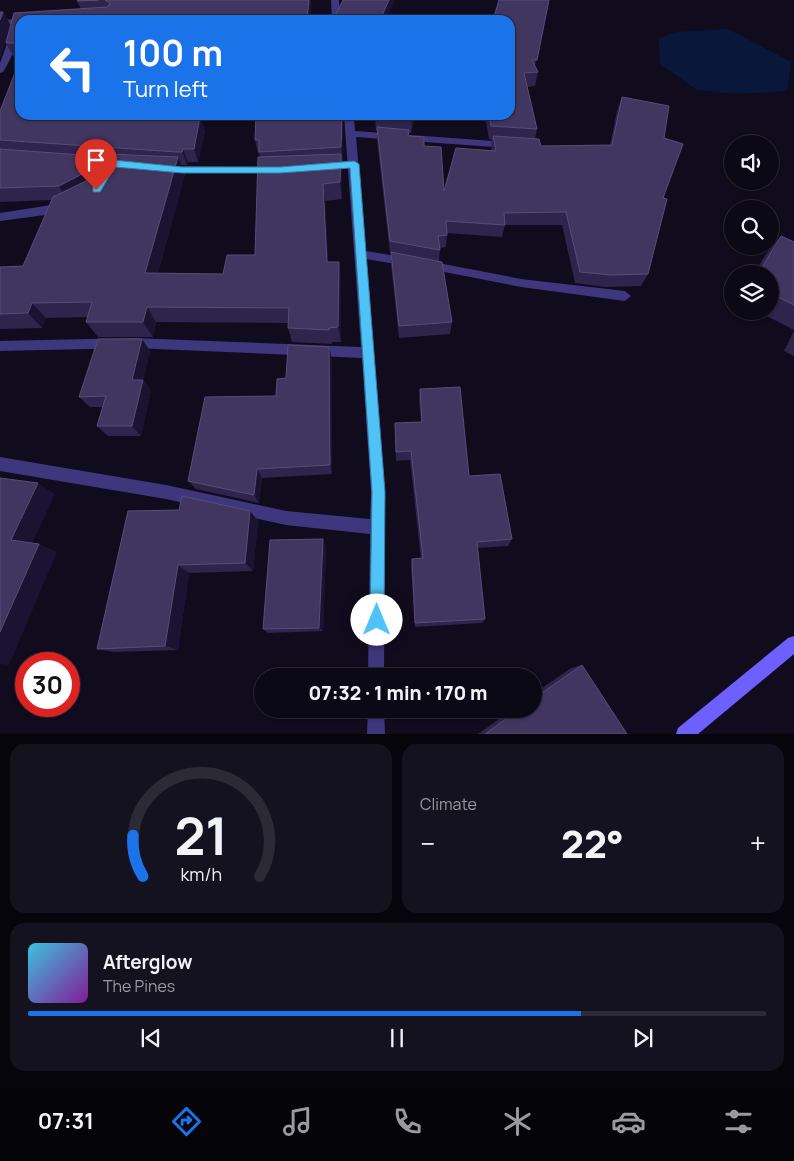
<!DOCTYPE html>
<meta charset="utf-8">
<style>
:root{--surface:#0c0916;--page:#15121f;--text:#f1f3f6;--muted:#9a9aa1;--line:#2c2a35;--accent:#1a73e8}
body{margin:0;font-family:Manrope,sans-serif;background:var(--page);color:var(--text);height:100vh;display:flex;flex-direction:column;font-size:19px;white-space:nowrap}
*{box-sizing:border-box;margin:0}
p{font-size:16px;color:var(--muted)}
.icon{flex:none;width:28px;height:28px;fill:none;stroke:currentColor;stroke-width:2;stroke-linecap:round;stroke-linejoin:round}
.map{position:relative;height:734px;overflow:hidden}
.panel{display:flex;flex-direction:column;gap:10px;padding:10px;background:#07050c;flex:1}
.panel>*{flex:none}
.top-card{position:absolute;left:15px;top:15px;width:500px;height:105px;border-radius:15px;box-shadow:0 1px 4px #0004,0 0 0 1px var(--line);background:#1a73e8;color:#fff;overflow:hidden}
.fabs{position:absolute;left:724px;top:135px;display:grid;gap:10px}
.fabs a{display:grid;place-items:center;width:55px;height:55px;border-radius:50%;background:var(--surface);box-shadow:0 1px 4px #0004,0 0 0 1px var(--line);font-size:25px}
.speed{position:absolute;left:15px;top:652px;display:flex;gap:10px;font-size:25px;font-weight:700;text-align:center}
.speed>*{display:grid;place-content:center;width:65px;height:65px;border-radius:50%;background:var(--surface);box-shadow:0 1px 4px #0004,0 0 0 1px var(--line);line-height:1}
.speed .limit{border:8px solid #d22;background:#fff;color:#111}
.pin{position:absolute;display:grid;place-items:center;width:42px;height:42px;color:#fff;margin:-51px -21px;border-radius:50% 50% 50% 0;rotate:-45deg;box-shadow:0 0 5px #0007}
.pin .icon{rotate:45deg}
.me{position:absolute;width:55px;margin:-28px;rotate:0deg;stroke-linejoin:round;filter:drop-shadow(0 0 4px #0008)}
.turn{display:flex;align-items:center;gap:18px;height:105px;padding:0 25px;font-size:22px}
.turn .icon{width:65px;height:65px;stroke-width:2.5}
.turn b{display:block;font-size:35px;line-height:42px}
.big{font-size:38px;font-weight:800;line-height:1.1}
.panel .card{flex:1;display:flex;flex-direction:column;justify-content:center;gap:8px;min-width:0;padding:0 18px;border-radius:15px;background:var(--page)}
.panel .dial{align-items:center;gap:0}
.dial svg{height:130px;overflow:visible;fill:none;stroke:var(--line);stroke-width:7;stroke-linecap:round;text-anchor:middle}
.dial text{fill:var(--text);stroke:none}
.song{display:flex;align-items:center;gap:15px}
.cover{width:60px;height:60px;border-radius:8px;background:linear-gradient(135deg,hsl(190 70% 55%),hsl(290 70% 35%))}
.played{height:5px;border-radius:2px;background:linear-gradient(90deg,var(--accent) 75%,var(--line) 75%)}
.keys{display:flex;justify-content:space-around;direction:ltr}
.heat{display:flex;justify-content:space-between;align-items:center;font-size:28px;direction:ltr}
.panel .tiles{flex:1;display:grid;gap:10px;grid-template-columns:1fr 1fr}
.card:last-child{grid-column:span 2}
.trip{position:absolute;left:254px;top:668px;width:288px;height:50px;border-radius:25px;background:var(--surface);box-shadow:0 1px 4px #0004,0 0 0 1px var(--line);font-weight:800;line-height:50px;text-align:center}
.menu{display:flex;height:80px;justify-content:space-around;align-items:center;background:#050409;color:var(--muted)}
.menu .icon{width:35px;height:35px}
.menu .selected{color:var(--accent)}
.menu b{font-size:22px;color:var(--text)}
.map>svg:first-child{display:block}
.water{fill:#09183a}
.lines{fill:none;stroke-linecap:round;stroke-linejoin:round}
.street{fill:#3e377d;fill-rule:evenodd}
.secondary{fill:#6e60ff;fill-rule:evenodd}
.wall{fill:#2e244c;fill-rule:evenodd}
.shaded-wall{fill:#1b1332}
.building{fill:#403660;stroke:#574d79}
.route{fill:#4fc3f7;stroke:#337fa1}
</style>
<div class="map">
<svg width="794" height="734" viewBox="0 0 794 734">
<rect width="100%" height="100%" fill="#100c1e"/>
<path class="water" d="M728,29l63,33 -4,29 -51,3 -39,-4 -37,-26 -1,-26 18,-6z"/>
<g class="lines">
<path class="street" d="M331,0h8l1,20h-8z
M19,19l3,1h-2c0,19 -7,36 -17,52l-3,1v-10l14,-39h-14v-4z
M344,115h10l1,16 152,11 5,3 -5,3 -151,-11 10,114 42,7 6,4 -6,4 -42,-7 19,233 -1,184h-16l2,-142 -84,-9 -120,-26 -166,-28v-14l166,28 120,26 84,8 1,-27 -9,-134 -229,-10 -133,3v-10l133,-3 228,9z
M167,166l107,1 5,3 -5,3 -111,-2v-4z
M64,203l5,4 -9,6 -60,8v-8z
M428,261l93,18 104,12 6,5 -6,5 -104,-14 -97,-19 -2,-3z
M368,709h16l1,25h-18z"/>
<path class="secondary" d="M794,636v18l-96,80h-22l2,-6 110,-90z"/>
</g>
<path class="wall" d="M78,0h233l-1,20h-290v36h-7l-7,-13 1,-6 -7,20v-45h3l8,13 3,-12 67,-4 -4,-8z
M549,0l-14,66 3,6 -3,14 -8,1 10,42 -2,10 6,7 69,-1 7,-34 5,-14 42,41 -1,60 -15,76 -7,12 -36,1 -30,-4 -13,-58h-57l-3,12 -55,-4 -1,14 -6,1 -1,13 13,61 -2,12 -51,4 -8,-73v-11l-1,-1 -13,-113v-9h-1l-1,-13h-5v-3h46l-5,18h-2v3l15,10 20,45 47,-40 1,-11 -3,-1 -4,-24h25z
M0,111l190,7 10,-1 5,14 -7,31h-10l-1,3h-6l4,9 -27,99 65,1 32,-19 5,-98 -1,-4h-1l-3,-13 40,-21 48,13v29h-2l1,10v28l-17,2 3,61 13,15v65h-9v2l-40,-2 -4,-14 1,-5 -133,-1 -3,15h-55l-12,-15 2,-5 -42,1 -4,10 -42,1v-62l23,-1 29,-66 -52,2zM97,159l7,1 -4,5z
M781,236l13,6v88l-37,-19h13v-37h-16l12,-20z
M794,331v25l-10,-5z
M142,339l8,12 -7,29 8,10 -10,46h-33l-11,-10 6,-19h-13l-11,-10z
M332,359v115l-70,4 -3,25 -63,-14 -8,-8 88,-85 10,-18z
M420,389l49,87 43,63 -4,7 -31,2 8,71 -3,4 -67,4 -4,-62 1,-6h9l-11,-99 -14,1 -1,-38 26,-1 -2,-23z
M128,511h122l8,10 -5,50 -64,2 -11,77 -64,2 -17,-3z
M326,545l-3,86 -55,2 -5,-4z
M582,665l45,69h-149l35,-25h19v-14l39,-27z"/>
<path class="shaded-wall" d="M309,0h2l-1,20h-3z
M389,0h6l-9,20h-6z
M3,12l8,14 -11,31v-37z
M183,115h7l-2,16 -5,-13z
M413,115h3l-5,18 1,-13z
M200,117l5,14 -7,31 -4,-13z
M342,118l1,14v29l-2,-14z
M183,149l5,13 -1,3 -5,-13z
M341,154l1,17v28l-2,-17z
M95,156l8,14 -36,29 -8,-13z
M178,157l7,17 -31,114 -9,-15z
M323,184l2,17 4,77 -2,-16z
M339,262l2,15v65l-3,-15z
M32,303l14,15 -4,10 -14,-15z
M147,307l9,15 -3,15 -10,-15z
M142,339l8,12 -7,29 8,10 -10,46 -9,-10v-46z
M329,347l3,12v115l-2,-9z
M257,469l5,9 -3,25 -5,-8z
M38,483l17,11 -25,54 -19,-8z
M250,511l8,10 -5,50 -8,-8z
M323,539l3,6 -3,86 -4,-3z
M39,544l18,8 -48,113 -9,-1v-32z
M178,565l11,8 -11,77 -13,-4z"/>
<path class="building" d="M78,0h21l-22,1z
M105,0h204l-2,20h-287v23h-14l8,-30 94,-6 2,-4z
M343,0h46l-9,20h-47z
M499,0h50l-12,60h-5l6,12 -14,1 13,56 -46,-3 -2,-11h21v-95h-17z
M0,12h3l-3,8z
M20,60v55h163v3l17,-1 -6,32h-11l-1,3h-5l-177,-12v-29z
M622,97l47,9 -5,32 19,6 -20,54 4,1 -19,75 -37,1 -31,-3 -14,-60 -62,1 1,12 -59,-4 1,14 -9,1 2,14 -50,-9 -13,-114 32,3 -1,6 16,1v9l17,1 3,44 12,-43 40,3 -3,-15 46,3 2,7 71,-1z
M256,115h36v4l50,-1 -1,29 -82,5v-12h-4z
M375,115h38l-1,5 -36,-2z
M0,149l95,7 -11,17 -25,13 -59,2z
M107,154l71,3 -33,116 78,1 4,-19h28l3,-98 83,-3 -1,28 -17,2 4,78h12l-1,65 -9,1v2l-41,-2 1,-20 -142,-1 -4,15h-57l6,-20 -60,1 -4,10 -28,1v-47l23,-1 30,-69 39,-19z
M781,236l13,6v63l-24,-12v-19h-12z
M391,252l51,10 10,60 -53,4z
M98,339h44l-10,41h11l-11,46h-35l9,-30 -27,1z
M288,345l41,2 1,118 -73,4 -3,26 -66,-14 17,-84 71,-1 1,-17 9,-1z
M460,387l9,89 31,-2 12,65 -35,3 8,77 -70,4 -3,-64 11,-1 -12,-107 -15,1 -1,-29 27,-1 -2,-33z
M0,478l38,5 -27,57 28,4 -39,88z
M182,496l68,15 -5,52 -67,2 -13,81 -68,3 31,-138 51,-1z
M323,539l-4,89 -56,1 7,-89z
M582,665l45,69h-142l35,-25h12v-9z"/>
<path class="route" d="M113,160l69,7h98l74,-6 5,3 26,328 -1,128 -2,5 -5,2 -5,-2 -2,-5 2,-128 -22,-324 -70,5h-98l-67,-6 -15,25h-7v-5l17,-26z"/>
</svg>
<div class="fabs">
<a><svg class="icon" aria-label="sound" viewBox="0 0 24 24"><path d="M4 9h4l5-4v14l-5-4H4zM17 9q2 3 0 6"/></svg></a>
<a><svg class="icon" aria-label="search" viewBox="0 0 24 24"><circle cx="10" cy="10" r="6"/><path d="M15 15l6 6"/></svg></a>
<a><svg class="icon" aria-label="layers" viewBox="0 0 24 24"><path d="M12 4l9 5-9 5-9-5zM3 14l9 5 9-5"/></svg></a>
</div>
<div class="speed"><div class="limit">30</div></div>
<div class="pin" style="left:96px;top:190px;background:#d93025"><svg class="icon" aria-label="arrive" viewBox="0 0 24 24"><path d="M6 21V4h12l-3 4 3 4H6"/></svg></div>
<svg class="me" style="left:377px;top:620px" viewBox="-20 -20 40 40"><circle r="19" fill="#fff"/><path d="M0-13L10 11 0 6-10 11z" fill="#4fc3f7"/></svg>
<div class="trip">07:32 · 1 min · 170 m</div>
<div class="top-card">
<div class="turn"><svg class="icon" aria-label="left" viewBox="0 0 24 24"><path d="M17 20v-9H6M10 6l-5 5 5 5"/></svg><div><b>100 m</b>Turn left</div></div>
</div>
</div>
<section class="panel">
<div class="tiles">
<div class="card dial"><svg viewBox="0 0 100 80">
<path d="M14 69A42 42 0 1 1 86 69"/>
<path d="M14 69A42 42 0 0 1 8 44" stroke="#1a73e8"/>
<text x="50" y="56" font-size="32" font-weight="700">21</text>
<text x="50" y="72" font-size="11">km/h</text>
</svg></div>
<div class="card"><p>Climate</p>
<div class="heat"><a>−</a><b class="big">22°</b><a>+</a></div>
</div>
<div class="card">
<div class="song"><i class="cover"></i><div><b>Afterglow</b><p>The Pines</p></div></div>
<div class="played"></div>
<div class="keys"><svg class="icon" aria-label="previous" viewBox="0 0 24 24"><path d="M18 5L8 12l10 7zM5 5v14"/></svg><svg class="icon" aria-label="pause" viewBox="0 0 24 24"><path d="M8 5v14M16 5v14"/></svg><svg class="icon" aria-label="next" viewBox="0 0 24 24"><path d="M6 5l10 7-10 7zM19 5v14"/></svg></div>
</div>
</div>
</section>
<nav class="menu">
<b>07:31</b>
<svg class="icon selected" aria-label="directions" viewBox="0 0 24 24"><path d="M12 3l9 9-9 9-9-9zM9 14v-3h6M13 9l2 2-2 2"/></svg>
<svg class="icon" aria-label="music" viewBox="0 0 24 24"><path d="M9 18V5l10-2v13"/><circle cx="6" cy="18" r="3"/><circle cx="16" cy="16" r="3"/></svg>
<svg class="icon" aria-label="phone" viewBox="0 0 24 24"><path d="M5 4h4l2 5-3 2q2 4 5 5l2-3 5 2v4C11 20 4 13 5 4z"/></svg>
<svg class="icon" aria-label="climate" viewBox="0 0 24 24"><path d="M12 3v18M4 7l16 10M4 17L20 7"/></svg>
<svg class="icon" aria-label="car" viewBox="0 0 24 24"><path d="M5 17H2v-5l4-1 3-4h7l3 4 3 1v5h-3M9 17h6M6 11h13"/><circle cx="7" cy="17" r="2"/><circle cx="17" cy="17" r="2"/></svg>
<svg class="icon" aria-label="filters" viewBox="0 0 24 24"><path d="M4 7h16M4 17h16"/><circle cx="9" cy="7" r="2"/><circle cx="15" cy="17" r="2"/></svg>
</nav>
